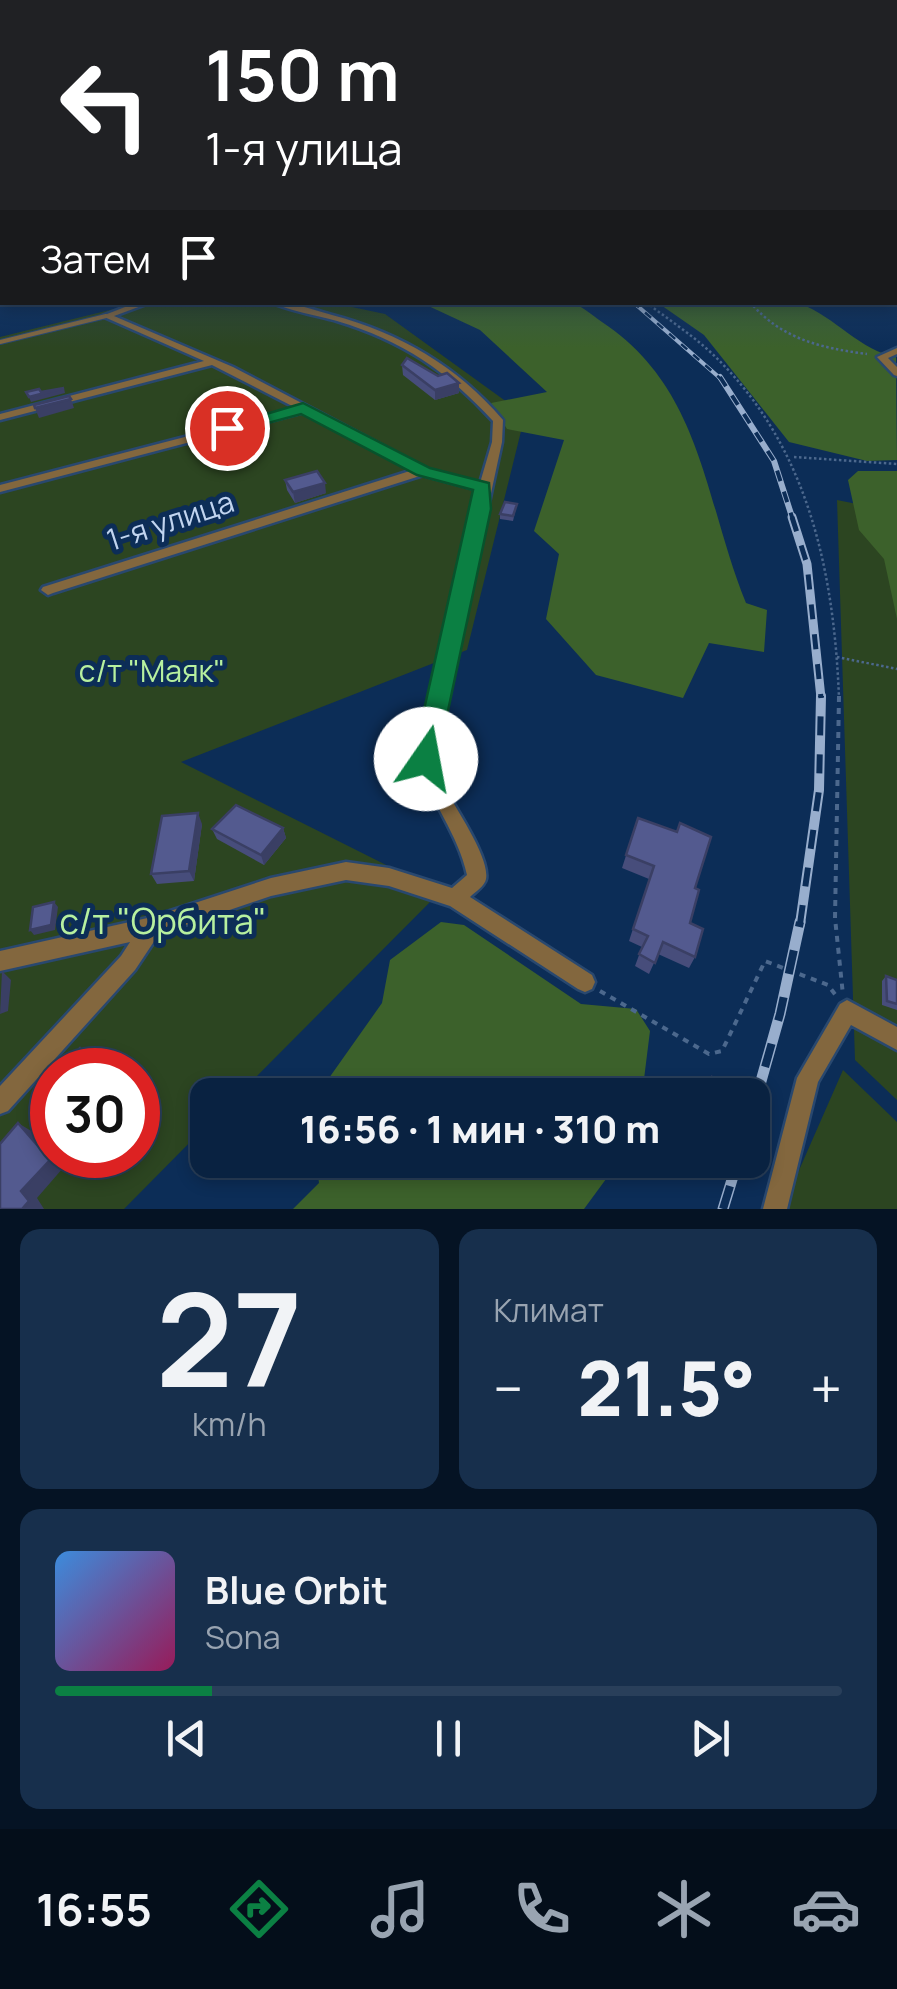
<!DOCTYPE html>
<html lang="ru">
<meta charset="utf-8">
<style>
:root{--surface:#092241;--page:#172f4c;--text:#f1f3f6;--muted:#99a4b1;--line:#293f5a;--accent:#0b8043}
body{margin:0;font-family:Manrope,sans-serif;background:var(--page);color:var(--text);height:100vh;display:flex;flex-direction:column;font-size:38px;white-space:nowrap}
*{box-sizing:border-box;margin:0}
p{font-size:32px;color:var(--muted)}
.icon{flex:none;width:55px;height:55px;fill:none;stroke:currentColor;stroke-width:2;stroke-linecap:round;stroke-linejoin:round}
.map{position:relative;height:1209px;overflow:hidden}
.drawer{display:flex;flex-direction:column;gap:20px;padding:20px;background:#051324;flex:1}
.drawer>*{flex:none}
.banner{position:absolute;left:0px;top:0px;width:898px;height:305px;box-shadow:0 5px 15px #0003,0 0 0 2px var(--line);background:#202124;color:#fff;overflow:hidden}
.speed{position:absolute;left:30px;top:1048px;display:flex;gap:20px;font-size:50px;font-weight:700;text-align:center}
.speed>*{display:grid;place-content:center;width:130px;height:130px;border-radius:50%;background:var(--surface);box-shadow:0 5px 15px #0003,0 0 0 2px var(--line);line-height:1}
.speed .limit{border:15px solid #d22;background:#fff;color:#111}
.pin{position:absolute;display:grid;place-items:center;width:85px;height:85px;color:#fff;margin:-42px;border:5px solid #fff;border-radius:50%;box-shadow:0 2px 10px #0007}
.me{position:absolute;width:110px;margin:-55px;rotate:12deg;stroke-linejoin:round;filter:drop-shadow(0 0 8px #0008)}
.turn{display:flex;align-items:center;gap:35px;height:210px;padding:0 40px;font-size:45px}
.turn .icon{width:130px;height:130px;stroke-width:2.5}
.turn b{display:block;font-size:70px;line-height:85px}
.then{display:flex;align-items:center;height:95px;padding:0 40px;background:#0003;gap:20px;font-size:38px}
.big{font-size:75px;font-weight:800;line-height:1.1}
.drawer .card{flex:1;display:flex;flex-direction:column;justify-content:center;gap:15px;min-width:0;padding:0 35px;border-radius:20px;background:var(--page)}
.drawer .dial{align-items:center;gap:0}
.dial b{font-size:130px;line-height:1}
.song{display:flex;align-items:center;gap:30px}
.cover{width:120px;height:120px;border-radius:15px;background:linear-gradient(135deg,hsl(210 70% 55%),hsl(330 70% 35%))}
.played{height:10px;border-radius:5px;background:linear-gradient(90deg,var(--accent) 20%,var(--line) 20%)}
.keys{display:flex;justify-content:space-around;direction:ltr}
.heat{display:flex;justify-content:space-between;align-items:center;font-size:55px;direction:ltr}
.drawer .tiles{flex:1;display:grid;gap:20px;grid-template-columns:1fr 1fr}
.card:last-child{grid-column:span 2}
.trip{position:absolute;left:190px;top:1078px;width:580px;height:100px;border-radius:20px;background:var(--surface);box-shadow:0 5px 15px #0003,0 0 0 2px var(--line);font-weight:800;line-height:100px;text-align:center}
.tab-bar{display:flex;height:160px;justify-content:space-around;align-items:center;background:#040e1a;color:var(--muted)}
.tab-bar .icon{width:70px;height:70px}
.tab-bar .active{color:var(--accent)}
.tab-bar b{font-size:45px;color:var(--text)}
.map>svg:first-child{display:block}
.green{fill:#2c4521;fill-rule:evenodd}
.forest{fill:#3c612b}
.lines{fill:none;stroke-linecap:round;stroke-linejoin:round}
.lane-casing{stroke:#29486f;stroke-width:6}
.street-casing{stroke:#29486f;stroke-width:5}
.path-far1{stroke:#4c688d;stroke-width:2.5;stroke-dasharray:2.5 2.5;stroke-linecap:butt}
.path{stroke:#4c688d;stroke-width:4;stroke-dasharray:6 6;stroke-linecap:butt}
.lane{stroke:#83673e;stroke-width:4}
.street{fill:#83673e;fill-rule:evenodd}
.rail-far4-casing{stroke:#98aecd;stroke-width:4}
.rail-far3-casing{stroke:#98aecd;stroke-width:6}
.rail-far2-casing{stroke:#98aecd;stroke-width:9}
.rail-far1-casing{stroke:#98aecd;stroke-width:10}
.rail-casing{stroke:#98aecd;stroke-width:11}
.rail-far4{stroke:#0c2d57;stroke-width:2.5;stroke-dasharray:8;stroke-linecap:butt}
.rail-far3{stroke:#0c2d57;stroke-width:4;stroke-dasharray:11;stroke-linecap:butt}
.rail-far2{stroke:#0c2d57;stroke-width:5;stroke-dasharray:15;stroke-linecap:butt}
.rail-far1{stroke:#0c2d57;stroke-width:6;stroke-dasharray:19;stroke-linecap:butt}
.rail{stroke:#0c2d57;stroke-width:8;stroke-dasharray:24;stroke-linecap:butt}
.wall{fill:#474d7b}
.shaded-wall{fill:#3a3f64}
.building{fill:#535a8f;stroke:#3a3f64;stroke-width:2.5}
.route{fill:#0b8043;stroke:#07532c;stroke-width:2.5}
.labels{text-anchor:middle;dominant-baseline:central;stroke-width:10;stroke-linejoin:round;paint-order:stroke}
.street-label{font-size:30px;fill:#c1d4ef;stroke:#0c2d57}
.park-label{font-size:30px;fill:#b7f09f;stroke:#0c2d57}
.near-park-label{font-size:35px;fill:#b7f09f;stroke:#0c2d57}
</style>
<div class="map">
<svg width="897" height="1209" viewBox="0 0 897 1209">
<rect width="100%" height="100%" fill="#0c2d57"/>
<path class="green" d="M138,303h195l52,11 140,101 -58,235 -286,112 259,130 -202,203h-30l-1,30 -83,84h-124v-872zM52,1070h86v85h-86z
M837,500l60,12v588l-42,-40z
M843,1070l54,52v87h-115z"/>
<path class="forest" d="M422,303c46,0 102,-7 147,0 11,1 23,12 33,19 101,67 102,178 144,281l21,7 -3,42 -55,-9 -26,55 -87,-23 -50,-56 13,-65 -25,-23 30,-91 -57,-11 -16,-26 56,-11 -67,-62z
M658,303c28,0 122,-7 143,1 34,13 60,47 95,53l1,103 -30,1 -78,-19 -85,-107z
M858,471h39v148l-13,-60 -25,-29 -11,-50z
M441,922l23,3 117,79 55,5 14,22 -8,64h-325l65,-92 8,-43z
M316,1160h304l-36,49h-291l26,-26z"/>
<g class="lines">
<defs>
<path id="lane" d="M0,342l106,-26"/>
<path id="street" d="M138,302h14l-38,14 119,51 194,102 53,14 12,-41 1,-21c-46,-50 -90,-80 -156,-100 -22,-6 -46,-10 -67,-19 22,0 41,7 62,13 68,18 125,51 171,105l-1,22 -68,317c3,11 7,21 12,31 10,19 44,68 40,89 -1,7 -11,13 -16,18l122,78 3,7 -3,7 -7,3 -7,-3 -128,-83 -61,-20 -43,-6 -75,16 -112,38 -24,36 -127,141 -8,3v-28l121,-130 9,-14 -130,29v-20l152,-34 119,-39 75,-16 43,6 63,20 15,-13c-9,-42 -38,-75 -49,-116l61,-269 -56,-15 -370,118 -5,2 -7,-5 2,-3 370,-117 -109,-58 -304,80v-7l296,-77 -84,-43 -212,55v-6l204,-53 -102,-45z
M897,348v6l-9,4 9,9v9l-3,-1 -17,-18z
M847,1000l50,27v23l-46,-25 -33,57 -31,127h-24l34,-131 43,-74z"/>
</defs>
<use href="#lane" class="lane-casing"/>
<use href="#street" class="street-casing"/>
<path class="path-far1" d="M646,302c20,16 42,30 61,47 100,91 127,220 132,349
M750,302c31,37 71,46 117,52
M794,457l103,7
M837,657l60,12"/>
<path class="path" d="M839,696l-4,222 8,77
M600,991l109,63 13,-3 43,-90 63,24 9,12"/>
<use href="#lane" class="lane"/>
<use href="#street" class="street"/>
<defs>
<path id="rail-far4" d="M633,302l88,77"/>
<path id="rail-far3" d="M720,377l54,84 19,59"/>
<path id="rail-far2" d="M792,517l15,47 14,134"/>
<path id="rail-far1" d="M800,924l19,-134 2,-94"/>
<path id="rail" d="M752,1113l28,-99 20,-92
M723,1209l15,-49"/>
</defs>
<use href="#rail-far4" class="rail-far4-casing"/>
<use href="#rail-far3" class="rail-far3-casing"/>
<use href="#rail-far2" class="rail-far2-casing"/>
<use href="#rail-far1" class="rail-far1-casing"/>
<use href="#rail" class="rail-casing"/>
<use href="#rail-far4" class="rail-far4"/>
<use href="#rail-far3" class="rail-far3"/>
<use href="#rail-far2" class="rail-far2"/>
<use href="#rail-far1" class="rail-far1"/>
<use href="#rail" class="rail"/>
</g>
<path class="wall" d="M402,365l57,18v10l-24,7 -32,-25z
M285,480l41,13 -31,10 -8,-13z
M517,504l-4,17 -13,-2v-5z
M638,818l57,70 -5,35 5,34 -6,11 -31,-14 -9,20 -14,-8 7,-19 -13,-6 20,-62 -27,-11z
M202,824l-8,57 -37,3 -6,-10z
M283,828l3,10 -22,27 -47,-26 -5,-10z
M886,976l11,4v30l-15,-5v-24z"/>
<path class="shaded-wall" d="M459,383v10l-24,7v-10z
M64,388l1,5 -34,9 -2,-5z
M71,399l3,9 -35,10 -4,-10z
M325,483l1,10 -31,10 -2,-11z
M198,813l4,11 -8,57 -5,-10z
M283,828l3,10 -22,27 -3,-10z
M54,902l4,5 -3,23 -21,5 -4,-5z
M2,971l9,9 -3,31 -8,3z
M80,1048l21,22h-12z
M18,1123l15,9 30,36 -26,30 7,11h-22z"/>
<path class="building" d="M407,358l31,18 9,-3 12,10 -24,7 -33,-25z
M64,388l-35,9 -3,-5 13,-3 2,3z
M69,396l2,3 -36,9 -1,-3z
M317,471l8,12 -32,9 -8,-12z
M505,502l12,2 -4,12 -13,-2z
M236,805l47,23 -22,27 -49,-26z
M198,813l-9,58 -38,3 11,-58z
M638,818l39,14 3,-9 31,14 -16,51 4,2 -9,33 13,6 -8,28 -32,-15 -8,21 -16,-9 9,-18 -15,-7 21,-63 -28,-11z
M54,902l-3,23 -21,5 3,-23z
M886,976l11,4v24l-10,-3z
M80,1048l15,16 -6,6h-31z
M712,1077l23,15 -1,3h-30z
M18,1123l32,37 -29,31 8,10 -7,8h-22v-65z"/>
<linearGradient id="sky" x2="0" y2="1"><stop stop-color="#071930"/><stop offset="0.51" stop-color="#2e4c74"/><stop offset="1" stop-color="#2e4c74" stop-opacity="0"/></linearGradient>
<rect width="897" height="348" fill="url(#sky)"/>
<path class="route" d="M303,403l127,65 59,15 2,26 -55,258 -10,3 -9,-3 -4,-8 60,-269 -56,-15 -116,-61 -74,20 -8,-6z"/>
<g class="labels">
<g class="street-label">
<text transform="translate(170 520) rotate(-18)">1-я улица</text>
</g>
<g class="park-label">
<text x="152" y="670">с/т "Маяк"</text>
</g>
<g class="near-park-label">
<text x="163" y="921">с/т "Орбита"</text>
</g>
</g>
</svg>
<div class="speed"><div class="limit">30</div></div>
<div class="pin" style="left:227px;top:428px;background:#d93025"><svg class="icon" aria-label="arrive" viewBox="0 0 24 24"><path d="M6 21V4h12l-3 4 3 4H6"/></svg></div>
<svg class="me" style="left:426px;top:759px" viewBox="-20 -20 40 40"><circle r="19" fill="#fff"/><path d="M0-13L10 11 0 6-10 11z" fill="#0b8043"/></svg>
<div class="trip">16:56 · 1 мин · 310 m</div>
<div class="banner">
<div class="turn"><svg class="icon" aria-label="left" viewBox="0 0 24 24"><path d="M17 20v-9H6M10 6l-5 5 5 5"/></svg><div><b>150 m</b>1-я улица</div></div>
<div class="then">Затем<svg class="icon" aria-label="arrive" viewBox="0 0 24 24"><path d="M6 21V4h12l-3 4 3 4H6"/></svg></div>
</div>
</div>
<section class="drawer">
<div class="tiles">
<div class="card dial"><b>27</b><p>km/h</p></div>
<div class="card"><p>Климат</p>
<div class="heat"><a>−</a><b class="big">21.5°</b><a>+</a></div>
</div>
<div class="card">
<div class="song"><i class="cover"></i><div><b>Blue Orbit</b><p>Sona</p></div></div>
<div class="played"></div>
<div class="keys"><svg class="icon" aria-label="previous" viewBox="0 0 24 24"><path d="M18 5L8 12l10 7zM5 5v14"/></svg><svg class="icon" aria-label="pause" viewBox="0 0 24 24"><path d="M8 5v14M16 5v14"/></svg><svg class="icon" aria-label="next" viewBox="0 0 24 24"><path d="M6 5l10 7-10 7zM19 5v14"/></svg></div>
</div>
</div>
</section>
<nav class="tab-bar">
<b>16:55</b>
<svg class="icon active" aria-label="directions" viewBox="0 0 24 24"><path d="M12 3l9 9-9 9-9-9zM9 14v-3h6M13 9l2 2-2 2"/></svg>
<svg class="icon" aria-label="music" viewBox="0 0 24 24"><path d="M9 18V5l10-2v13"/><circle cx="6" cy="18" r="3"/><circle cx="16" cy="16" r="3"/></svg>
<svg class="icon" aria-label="phone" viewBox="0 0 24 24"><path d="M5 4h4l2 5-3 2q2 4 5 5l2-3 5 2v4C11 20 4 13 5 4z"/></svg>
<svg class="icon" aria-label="climate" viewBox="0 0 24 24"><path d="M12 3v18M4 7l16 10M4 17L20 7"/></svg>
<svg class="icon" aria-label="car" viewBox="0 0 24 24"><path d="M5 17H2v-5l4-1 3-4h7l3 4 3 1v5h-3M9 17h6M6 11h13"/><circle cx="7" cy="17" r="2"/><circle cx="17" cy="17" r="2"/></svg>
</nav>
